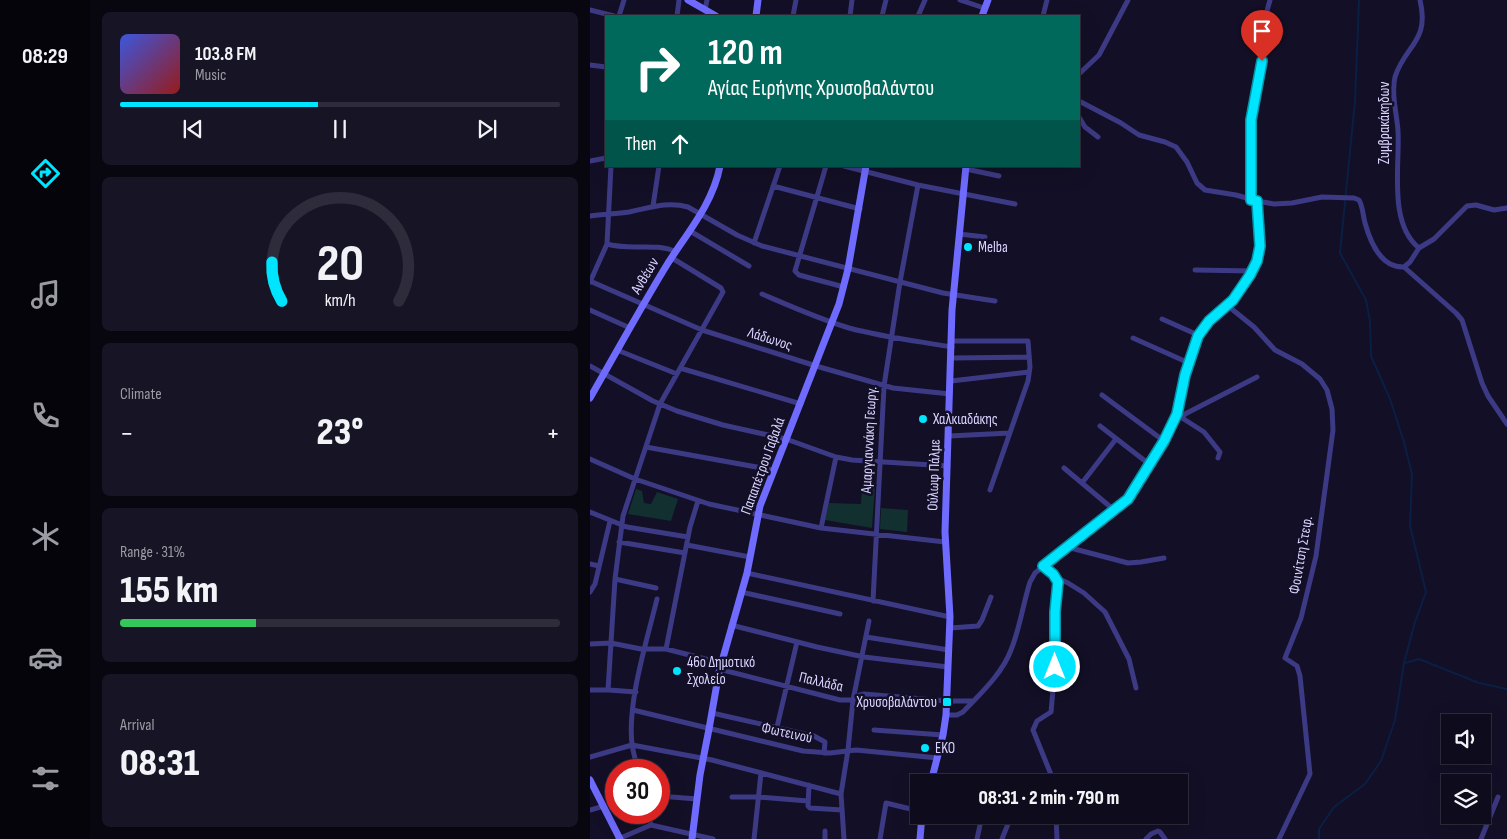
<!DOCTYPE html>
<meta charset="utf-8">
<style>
:root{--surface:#0e0b1c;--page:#171425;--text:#f1f3f6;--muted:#9b9ba3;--line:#2e2b3b;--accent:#00e5ff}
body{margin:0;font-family:"Sofia Sans Condensed",sans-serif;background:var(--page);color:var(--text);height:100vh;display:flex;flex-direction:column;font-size:19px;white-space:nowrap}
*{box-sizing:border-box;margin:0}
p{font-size:16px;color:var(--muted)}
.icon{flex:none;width:28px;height:28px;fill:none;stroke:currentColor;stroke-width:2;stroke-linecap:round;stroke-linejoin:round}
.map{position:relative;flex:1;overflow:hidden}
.drawer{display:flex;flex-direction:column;gap:12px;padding:12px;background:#08060f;width:500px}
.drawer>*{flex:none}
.banner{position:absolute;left:15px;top:15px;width:475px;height:152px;border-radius:0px;box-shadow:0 5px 20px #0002,0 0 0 1px var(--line);background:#00695c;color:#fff;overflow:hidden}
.controls{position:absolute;left:851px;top:714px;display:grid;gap:10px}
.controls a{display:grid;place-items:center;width:50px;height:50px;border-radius:0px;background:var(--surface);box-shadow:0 5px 20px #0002,0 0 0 1px var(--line);font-size:25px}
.speed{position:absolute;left:15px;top:759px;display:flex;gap:10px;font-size:25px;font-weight:700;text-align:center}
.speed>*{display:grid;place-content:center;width:65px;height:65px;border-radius:50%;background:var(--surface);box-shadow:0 5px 20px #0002,0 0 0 1px var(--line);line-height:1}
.speed .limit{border:8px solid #d22;background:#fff;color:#111}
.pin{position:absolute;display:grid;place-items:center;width:42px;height:42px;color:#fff;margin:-51px -21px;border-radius:50% 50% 50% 0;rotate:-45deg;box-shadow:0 0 5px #0007}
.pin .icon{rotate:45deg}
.me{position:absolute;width:55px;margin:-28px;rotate:0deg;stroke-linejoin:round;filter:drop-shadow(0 0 4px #0008)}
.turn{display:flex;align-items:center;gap:18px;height:105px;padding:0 20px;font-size:22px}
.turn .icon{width:65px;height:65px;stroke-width:2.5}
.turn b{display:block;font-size:35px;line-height:42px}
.then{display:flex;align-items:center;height:48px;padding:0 20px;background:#0003;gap:10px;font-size:19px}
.big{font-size:38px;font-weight:800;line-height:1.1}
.drawer .widget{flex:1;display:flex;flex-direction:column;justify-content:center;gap:8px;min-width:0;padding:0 18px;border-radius:8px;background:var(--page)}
.drawer .dial{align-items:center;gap:0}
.dial svg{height:130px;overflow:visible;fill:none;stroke:var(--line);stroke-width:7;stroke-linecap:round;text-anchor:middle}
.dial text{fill:var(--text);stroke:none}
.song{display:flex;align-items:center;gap:15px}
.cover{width:60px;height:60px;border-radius:8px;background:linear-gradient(135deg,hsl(230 70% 55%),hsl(0 70% 35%))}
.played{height:5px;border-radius:2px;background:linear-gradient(90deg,var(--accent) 45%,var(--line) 45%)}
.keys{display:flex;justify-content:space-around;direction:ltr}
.heat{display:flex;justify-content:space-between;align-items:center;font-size:28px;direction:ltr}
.charge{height:8px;border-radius:4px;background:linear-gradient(90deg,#34c759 31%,var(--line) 0)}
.trip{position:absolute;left:320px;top:774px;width:278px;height:50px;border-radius:0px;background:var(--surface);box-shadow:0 5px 20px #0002,0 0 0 1px var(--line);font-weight:800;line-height:50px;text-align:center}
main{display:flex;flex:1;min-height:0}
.menu{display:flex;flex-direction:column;width:90px;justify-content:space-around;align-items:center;background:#06040b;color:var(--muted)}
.menu .icon{width:35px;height:35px}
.menu .on{color:var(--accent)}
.menu b{font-size:22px;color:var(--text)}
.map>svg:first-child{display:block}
.green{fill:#12302f}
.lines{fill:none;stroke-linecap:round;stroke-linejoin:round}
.stream{stroke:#0a1f44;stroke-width:2}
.street{stroke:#3d3a85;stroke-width:5}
.secondary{stroke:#6f6bff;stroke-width:7}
.route-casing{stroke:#0095a6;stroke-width:12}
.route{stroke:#00e5ff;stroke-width:9}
.poi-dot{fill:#00e5ff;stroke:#130f26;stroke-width:2}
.labels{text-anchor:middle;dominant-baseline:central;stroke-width:5;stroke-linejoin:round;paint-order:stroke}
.street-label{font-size:15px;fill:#d9d4ff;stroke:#130f26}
.poi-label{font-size:15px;fill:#d9d4ff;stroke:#130f26;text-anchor:start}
</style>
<main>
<nav class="menu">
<b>08:29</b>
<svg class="icon on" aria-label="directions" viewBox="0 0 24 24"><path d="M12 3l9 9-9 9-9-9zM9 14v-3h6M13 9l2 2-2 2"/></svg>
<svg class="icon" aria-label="music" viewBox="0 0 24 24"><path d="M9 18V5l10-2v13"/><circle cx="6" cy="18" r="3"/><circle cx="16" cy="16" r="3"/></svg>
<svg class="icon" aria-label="phone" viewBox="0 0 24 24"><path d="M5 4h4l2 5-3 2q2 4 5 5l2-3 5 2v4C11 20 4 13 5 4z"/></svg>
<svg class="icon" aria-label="climate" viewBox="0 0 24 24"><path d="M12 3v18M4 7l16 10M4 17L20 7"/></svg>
<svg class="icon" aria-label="car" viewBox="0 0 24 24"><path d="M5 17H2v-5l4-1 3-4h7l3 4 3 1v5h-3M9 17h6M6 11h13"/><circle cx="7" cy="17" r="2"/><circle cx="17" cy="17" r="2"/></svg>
<svg class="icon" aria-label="filters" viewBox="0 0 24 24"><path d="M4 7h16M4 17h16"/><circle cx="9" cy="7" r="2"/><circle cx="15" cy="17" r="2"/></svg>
</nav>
<section class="drawer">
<div class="widget">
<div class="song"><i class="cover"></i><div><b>103.8 FM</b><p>Music</p></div></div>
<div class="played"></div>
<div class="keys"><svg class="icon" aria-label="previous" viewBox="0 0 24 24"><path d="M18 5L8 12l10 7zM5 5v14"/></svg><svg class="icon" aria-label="pause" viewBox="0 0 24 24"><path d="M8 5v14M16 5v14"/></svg><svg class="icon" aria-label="next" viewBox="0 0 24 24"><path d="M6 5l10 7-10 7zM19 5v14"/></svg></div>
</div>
<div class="widget dial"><svg viewBox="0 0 100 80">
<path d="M14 69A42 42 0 1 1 86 69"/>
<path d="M14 69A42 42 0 0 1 8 45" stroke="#00e5ff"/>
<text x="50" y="56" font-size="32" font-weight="700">20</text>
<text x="50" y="72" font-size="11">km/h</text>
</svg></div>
<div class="widget"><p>Climate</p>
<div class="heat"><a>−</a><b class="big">23°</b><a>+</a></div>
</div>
<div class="widget"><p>Range · 31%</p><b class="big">155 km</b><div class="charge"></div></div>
<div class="widget"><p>Arrival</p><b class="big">08:31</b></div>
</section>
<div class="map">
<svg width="917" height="839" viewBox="0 0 917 839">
<rect width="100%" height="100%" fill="#130f26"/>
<path class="green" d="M272,486h13l-3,42 -47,-8 4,-17 32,1z
M46,489l6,2 2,12 7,1 6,-12 21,7 -7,22 -43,-7z
M291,508l27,2 -1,22 -27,-3z"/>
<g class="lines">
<path class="stream" d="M815,663l14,-4 60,24 28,6
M729,839v-10l15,-22 31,-23 16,-23 14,-41 9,-57 11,-41 11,-30 -16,-66 2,-52 -8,-32 -14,-43 -19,-43 -1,-35 -4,-21 -26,-47 15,-152 4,-101"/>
<path class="street" d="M370,0l24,8
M0,10l24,6
M115,10l2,-10
M29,16l5,-16
M87,16l2,-16
M203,16l3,-16
M260,16l2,-16
M292,16l4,-16
M328,16l7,-16
M453,16l4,-16
M0,65l16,2
M489,74l20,-19 29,-55
M489,101l42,22 18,12 26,7 11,5 11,15 10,21 8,7 31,5 21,6 17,3 18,-1 30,-6 32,1 5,2c4,7 4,16 6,23 5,18 16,45 39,44l52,46 6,7 20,63 6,13 19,28
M489,117l6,10 13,10
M0,161l16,-3
M236,166l-31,105 4,4 45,12
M254,166l74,19 97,19
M376,169l33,7
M183,186l87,23
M661,200v-80l14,-74v-28l5,-18
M63,206l6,-40
M0,216c13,-2 26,-2 39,-4 20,-4 39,-11 59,-5l49,28 25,11 181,47 52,8
M100,231l59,35
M369,234l26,3
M164,243l26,-77
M17,244c22,7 49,-2 69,8
M829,248c-31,-25 -19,-83 -21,-117 -1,-17 -7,-37 -3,-54 10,-32 35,-35 25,-77
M814,267l6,-5 9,-14 15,-9 33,-33 9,-1 18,5 13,-2
M605,270l58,1
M0,281l112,49 114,36 77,22 57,6
M0,282l17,-38 4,-78
M172,294c28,12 57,25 87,34 33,9 68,13 103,19
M638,306l26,21 21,23 27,14 18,15 7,11 5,19 1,21 -17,126 -15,62 -16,40 12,8 3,10 10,98 -31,65
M0,310l40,18
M572,319l36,16
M543,338l56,25
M362,341h76l2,26 -2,14 -38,109
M27,350l60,24
M361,358l78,-1
M0,366l63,35 24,10 46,14 63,14 50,18 16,3 96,6
M90,368l121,36
M361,381l78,-9
M512,395l62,46
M589,416l25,16 16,20 -2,6
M592,418l3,-4 72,-37
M510,426l49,38
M359,436l61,-3
M56,447l127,23
M0,459l45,20 74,25 112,24 124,14
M474,468l50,42
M492,483l34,-44
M0,512l37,15 61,10
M231,528l15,-71
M29,542l66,11
M97,545l63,12
M477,547l61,16 13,-1 23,-4
M0,564l9,2
M453,566l13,11 2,5 -3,30v55l-4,45 -14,9 -4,9 21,52
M157,573l203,44
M467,578l11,5 16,10 21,19 24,47 7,29
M25,579l41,9
M0,592l5,-8 15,-63
M151,592l99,22
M283,601l11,-215 16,-104 18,-97
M141,625l86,22 47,10 84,10
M360,628l28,-2 4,-6 9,-23
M276,637l83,13
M0,644l21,-1 30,6h25l55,14
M76,649l24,-122 8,-26
M129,669l121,31h13l3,-4 8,-2 83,7h26
M0,690h19l27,2
M18,690l7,-111 8,-63 37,-112 63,-112 -2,-4 -49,-30
M43,710l170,41 27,2 26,-3 82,8
M122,713l102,23 11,6 -1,11
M356,715h11l6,-3c17,-18 39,-38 48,-62 9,-22 12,-46 19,-68l5,-9 92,-73 6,-8 42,-74 10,-43 13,-39 11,-15 24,-21 23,-35 4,-19 -3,-45
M187,727l20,-85
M284,730l69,5
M0,757l42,-12 80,15 129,34
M48,770c-2,-8 -5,-18 -6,-26 -5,-41 15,-104 25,-145
M438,782l24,-5
M219,785l-1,21 2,2 32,2
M69,796l38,3
M142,797h26l50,4
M0,810l14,-4
M58,812l3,13
M466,815l1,24
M235,831v8
M28,839l33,-14 62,14
M164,839l7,-66
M254,839l-3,-45 7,-44 5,-50 16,-79
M290,839l6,-36 33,8
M387,839l5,-23 -4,-1
M412,839l6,-15 2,-9
M556,839l5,-5 7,-3 2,1 5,7
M891,839l17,-42"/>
<path class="secondary" d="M98,0l28,16
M166,16l2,-16
M392,16l6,-16
M0,398c26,-45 51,-91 78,-135 20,-31 45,-60 52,-97
M0,780l30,59
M341,782l12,-47 3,-20 4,-98 -5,-85 7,-222 14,-144
M102,839l8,-64 9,-46 10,-57 28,-99 13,-67 79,-202 9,-35 18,-103
M330,839l2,-24"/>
</g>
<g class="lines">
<defs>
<path id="route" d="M465,667v-55l3,-30 -5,-8 -10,-8 85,-67 36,-58 13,-27 8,-39 13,-39 11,-15 24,-21 17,-25 7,-14 3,-15 -3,-45 -6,-1v-80l11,-59"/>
</defs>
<use href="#route" class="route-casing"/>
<use href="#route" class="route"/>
</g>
<g class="poi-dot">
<circle cx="378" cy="247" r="5"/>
<circle cx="333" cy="419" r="5"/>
<circle cx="87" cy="671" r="5"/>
<rect x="352" y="697" width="10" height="10" rx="2.5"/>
<circle cx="335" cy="748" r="5"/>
</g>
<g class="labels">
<g class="street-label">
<text transform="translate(794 123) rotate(-90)">Ζυμβρακάκηδων</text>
<text transform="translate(55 276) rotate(-59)">Ανθέων</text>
<text transform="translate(180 339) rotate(18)">Λάδωνος</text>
<text transform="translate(279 440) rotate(-87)">Αμαργιαννάκη Γεωργ.</text>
<text transform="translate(173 466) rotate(-70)">Παπαπέτρου Γαβαλά</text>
<text transform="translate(344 475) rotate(-88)">Ούλωφ Πάλμε</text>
<text transform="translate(711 555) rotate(-80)">Φοινίτση Στεφ.</text>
<text transform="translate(231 682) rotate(13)">Παλλάδα</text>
<text transform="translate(197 733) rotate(12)">Φωτεινού</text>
</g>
<g class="poi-label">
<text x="388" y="247">Melba</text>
<text x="343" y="419">Χαλκιαδάκης</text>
<text x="97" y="662">46ο Δημοτικό<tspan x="97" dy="17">Σχολείο</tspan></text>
<text x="347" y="702" text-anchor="end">Χρυσοβαλάντου</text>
<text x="345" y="748">EKO</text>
</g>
</g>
</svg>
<div class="controls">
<a><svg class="icon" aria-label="sound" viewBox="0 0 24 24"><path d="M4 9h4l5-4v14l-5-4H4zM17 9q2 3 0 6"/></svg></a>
<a><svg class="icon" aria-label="layers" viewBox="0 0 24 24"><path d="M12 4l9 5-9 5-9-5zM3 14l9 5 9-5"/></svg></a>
</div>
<div class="speed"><div class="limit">30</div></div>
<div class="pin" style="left:672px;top:61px;background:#d93025"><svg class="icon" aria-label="arrive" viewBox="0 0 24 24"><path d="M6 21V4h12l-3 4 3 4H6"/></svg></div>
<svg class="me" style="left:465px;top:667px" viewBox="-20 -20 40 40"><circle r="17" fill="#00e5ff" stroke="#fff" stroke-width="3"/><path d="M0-11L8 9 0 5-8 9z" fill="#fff"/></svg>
<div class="trip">08:31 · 2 min · 790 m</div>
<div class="banner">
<div class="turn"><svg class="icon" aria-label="right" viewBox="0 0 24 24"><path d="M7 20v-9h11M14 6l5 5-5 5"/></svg><div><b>120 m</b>Αγίας Ειρήνης Χρυσοβαλάντου</div></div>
<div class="then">Then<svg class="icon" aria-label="ahead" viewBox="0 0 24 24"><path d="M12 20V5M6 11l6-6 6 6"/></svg></div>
</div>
</div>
</main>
